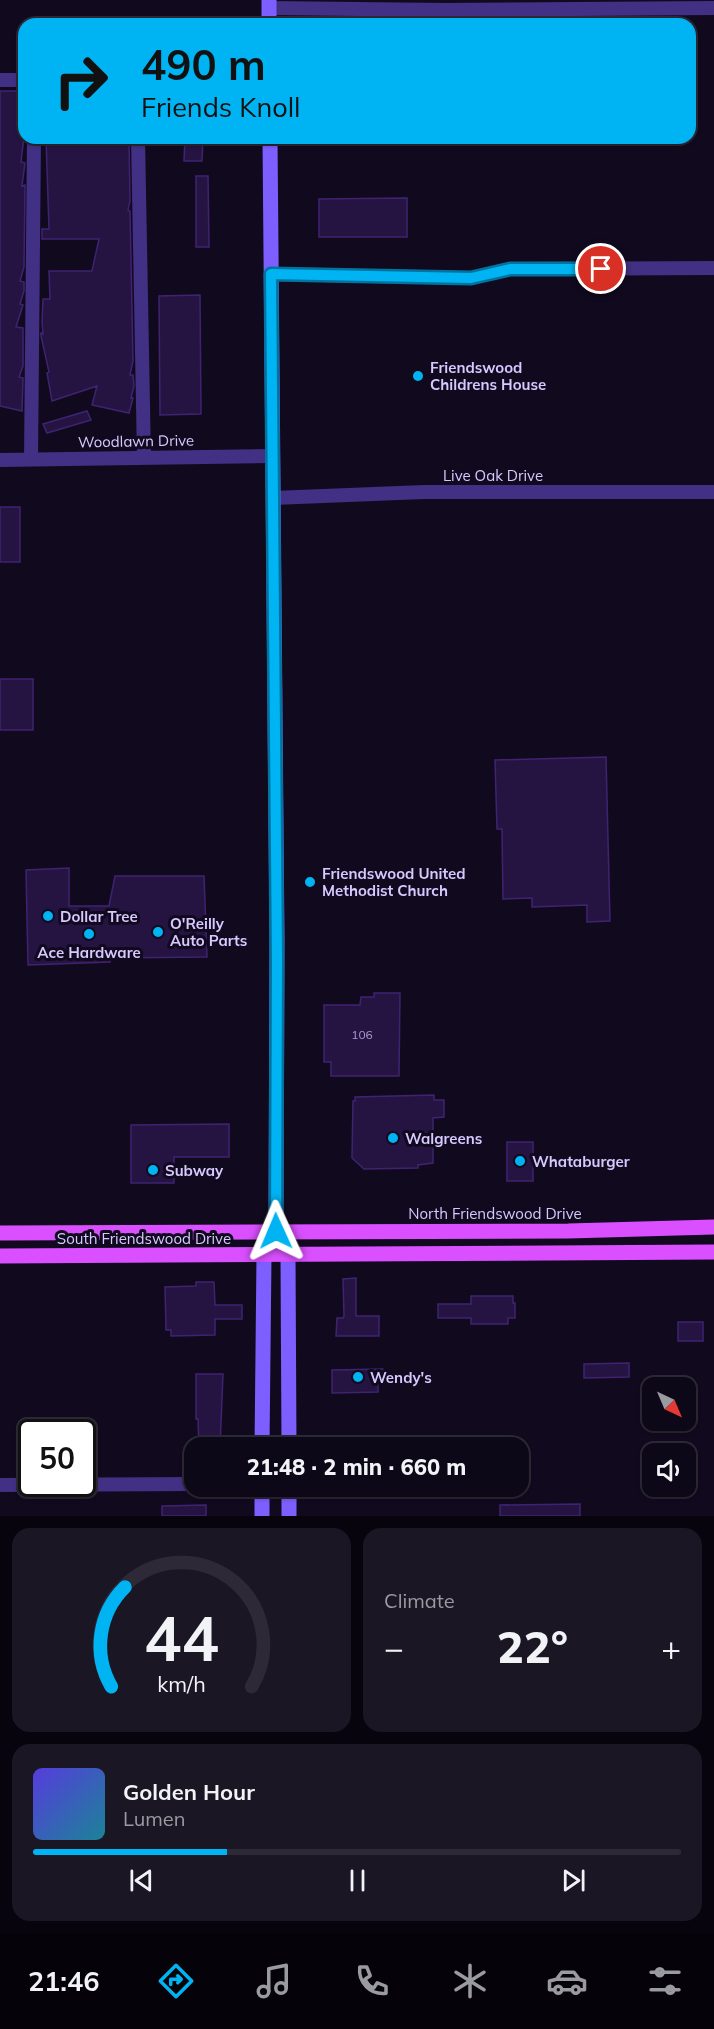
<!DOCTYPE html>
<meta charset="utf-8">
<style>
:root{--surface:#0d0817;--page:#1b1624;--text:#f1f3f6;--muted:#9a9aa1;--line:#2d2936;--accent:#00b3f3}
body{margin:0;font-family:Mulish,sans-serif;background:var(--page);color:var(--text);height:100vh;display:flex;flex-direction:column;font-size:22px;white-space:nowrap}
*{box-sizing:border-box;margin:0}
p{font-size:20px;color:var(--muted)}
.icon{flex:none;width:33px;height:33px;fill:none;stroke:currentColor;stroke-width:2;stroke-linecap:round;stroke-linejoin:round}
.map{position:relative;height:1516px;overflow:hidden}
.panel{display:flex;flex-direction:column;gap:12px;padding:12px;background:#07040d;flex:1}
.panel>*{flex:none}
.banner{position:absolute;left:18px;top:18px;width:678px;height:126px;border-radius:18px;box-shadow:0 2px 4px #0004,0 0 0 2px var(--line);background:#00b3f3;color:#111;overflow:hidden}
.needle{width:39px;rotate:136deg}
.controls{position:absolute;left:642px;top:1377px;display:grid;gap:12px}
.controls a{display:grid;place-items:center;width:54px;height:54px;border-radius:12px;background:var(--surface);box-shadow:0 2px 4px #0004,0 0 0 2px var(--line);font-size:30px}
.speed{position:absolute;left:18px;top:1419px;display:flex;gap:12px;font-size:30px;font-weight:700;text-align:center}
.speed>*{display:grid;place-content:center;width:78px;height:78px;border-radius:50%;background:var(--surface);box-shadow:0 2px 4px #0004,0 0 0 2px var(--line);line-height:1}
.speed .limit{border:3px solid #111;border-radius:9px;background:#fff;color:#111}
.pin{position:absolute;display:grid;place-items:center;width:51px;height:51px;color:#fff;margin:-26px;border:3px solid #fff;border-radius:50%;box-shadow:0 2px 6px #0007}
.me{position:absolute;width:66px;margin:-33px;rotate:359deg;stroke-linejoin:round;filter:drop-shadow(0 0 4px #0008)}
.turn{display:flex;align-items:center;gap:21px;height:126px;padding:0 24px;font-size:27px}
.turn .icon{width:78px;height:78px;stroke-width:2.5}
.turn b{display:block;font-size:42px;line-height:51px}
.big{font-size:45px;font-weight:800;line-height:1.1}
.panel .widget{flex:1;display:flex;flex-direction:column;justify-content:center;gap:9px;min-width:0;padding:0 21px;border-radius:18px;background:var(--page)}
.panel .dial{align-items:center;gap:0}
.dial svg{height:156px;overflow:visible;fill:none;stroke:var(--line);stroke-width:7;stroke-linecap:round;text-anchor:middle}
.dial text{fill:var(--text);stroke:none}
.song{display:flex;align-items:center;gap:18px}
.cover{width:72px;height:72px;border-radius:9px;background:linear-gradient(135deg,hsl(250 70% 55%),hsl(190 70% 35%))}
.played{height:6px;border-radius:3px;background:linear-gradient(90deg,var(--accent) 30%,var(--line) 30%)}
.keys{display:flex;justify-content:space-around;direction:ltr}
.heat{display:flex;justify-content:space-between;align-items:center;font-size:33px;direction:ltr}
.panel .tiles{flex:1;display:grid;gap:12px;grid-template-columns:1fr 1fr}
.widget:last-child{grid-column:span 2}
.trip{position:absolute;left:184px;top:1437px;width:345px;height:60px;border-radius:18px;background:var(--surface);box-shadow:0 2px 4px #0004,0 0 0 2px var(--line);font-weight:800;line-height:60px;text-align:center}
.tabs{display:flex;height:96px;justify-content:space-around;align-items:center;background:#050309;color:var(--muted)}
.tabs .icon{width:42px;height:42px}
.tabs .current{color:var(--accent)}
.tabs b{font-size:27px;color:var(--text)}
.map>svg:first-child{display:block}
.building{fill:#251442;stroke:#3f2371;stroke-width:1.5}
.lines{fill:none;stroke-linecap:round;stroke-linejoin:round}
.street{stroke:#413083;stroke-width:14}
.secondary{stroke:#7d5fff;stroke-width:15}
.primary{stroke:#da4fff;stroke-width:15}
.route-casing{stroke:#00749e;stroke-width:15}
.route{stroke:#00b3f3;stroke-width:10}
.poi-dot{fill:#00b3f3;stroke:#110a1f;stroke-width:2}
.labels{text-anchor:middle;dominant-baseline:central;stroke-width:6;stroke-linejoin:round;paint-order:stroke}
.number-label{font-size:12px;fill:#aa9bd0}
.poi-label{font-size:15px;font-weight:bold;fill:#d7c8ff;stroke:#110a1f;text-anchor:start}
.street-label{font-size:15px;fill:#d7c8ff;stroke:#110a1f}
</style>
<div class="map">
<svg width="714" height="1516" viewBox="0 0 714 1516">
<rect width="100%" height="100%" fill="#110a1f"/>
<path class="building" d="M0,91h24v46l-3,25 4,1 -3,23 3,-1 -1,82 -4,14 4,1v9l-4,13 3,1 -7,22 7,1v38l-4,11 4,1 -1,33 -22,-5z
M46,138l83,1 1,62 -2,9 2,1 3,150 -3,14h3l1,11 -3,12h2l-4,15 -37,-8 5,-19 -45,15 -5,-28 2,-1 -8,-36v-3l2,1 -1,-12 1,-23h7l-1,-28h43l7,-32h-57v-10h7z
M185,138h18l-1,23h-18z
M196,176h12l1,71h-13z
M407,198v39h-88v-38z
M200,295l1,119 -41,1 -1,-119z
M87,411l4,9 -44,13 -4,-9z
M0,507h20v55h-20z
M0,679h33v51h-33z
M606,757l4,164 -23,1v-17l-55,2v-9l-29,1 -1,-70h-5l-2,-69z
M69,868v38h40l6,-30h89l3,81 -97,1v4l-82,3 -2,-95z
M374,993h26l-1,83h-68v-14h-7v-57h36l1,-8h13z
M434,1095v5h10v17l-11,1v45l-15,2v3l-54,1 -12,-11 1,-57h2v-4z
M229,1124v33h-55v26h-43v-58z
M507,1142h26v39h-26z
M356,1278v38h23v20h-43l1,-18h6l1,-2 -1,-37z
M196,1282h18l1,23h27v14h-27v16l-44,1v-6h-5l-1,-43 31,-1z
M471,1296h42v7h2v15h-7v6h-37v-6h-33v-14h33z
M678,1322h25v19h-25z
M629,1363v14l-45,1v-14z
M383,1369l1,14h-6v9l-46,1v-23z
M196,1374h27l-3,74h-21l-1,-29h-2z
M580,1504v12h-80v-11z
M206,1505v11h-44v-10z"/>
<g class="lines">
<path class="street" d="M269,8l176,2 269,-2
M0,80h24
M138,138l6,320
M271,274l200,4 39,-9 204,-1
M31,459l3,-321
M0,460l272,-4
M273,498l151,-6h290
M0,1485l195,-1"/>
<path class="secondary" d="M269,0v24
M270,138l7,801 -1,276v16l12,24 1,193
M262,1448l2,-193 12,-24
M262,1486v30
M289,1486v30"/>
<path class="primary" d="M0,1233l568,-2 146,-4
M0,1256l714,-4"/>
</g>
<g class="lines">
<defs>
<path id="route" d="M276,1231l1,-270 -6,-687 200,4 39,-9h91"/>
</defs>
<use href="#route" class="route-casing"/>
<use href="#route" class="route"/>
</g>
<g class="poi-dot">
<circle cx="418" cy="376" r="6"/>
<circle cx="310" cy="882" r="6"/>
<circle cx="48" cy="916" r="6"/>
<circle cx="158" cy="932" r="6"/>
<circle cx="89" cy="934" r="6"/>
<circle cx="393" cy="1138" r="6"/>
<circle cx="520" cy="1161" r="6"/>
<circle cx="153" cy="1170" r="6"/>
<circle cx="358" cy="1377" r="6"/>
</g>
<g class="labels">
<g class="number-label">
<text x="362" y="1034">106</text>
</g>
<g class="poi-label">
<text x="430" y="367">Friendswood<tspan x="430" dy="17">Childrens House</tspan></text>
<text x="322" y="873">Friendswood United<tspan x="322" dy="17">Methodist Church</tspan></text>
<text x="60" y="916">Dollar Tree</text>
<text x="170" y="923">O'Reilly<tspan x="170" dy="17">Auto Parts</tspan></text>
<text x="89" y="952" text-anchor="middle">Ace Hardware</text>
<text x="405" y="1138">Walgreens</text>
<text x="532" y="1161">Whataburger</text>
<text x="165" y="1170">Subway</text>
<text x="370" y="1377">Wendy's</text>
</g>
<g class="street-label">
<text transform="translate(136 441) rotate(-1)">Woodlawn Drive</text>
<text x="493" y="475">Live Oak Drive</text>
<text x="495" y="1213">North Friendswood Drive</text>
<text x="144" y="1238">South Friendswood Drive</text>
</g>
</g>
</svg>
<div class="controls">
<a><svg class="needle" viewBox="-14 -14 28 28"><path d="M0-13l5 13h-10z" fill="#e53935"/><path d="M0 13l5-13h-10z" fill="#9a9aa1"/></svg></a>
<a><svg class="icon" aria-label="sound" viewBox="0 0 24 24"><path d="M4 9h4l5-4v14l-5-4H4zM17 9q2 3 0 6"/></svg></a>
</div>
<div class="speed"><div class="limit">50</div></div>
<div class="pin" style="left:601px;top:269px;background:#d93025"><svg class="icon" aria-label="arrive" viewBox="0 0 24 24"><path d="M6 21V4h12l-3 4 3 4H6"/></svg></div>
<svg class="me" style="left:276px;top:1231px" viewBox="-20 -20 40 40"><path d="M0-17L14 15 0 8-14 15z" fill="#00b3f3" stroke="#fff" stroke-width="4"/></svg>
<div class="trip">21:48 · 2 min · 660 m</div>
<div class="banner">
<div class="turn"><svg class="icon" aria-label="right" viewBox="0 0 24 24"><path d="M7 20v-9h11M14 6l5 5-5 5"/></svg><div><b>490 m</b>Friends Knoll</div></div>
</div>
</div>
<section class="panel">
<div class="tiles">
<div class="widget dial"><svg viewBox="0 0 100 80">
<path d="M14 69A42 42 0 1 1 86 69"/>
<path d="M14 69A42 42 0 0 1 21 18" stroke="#00b3f3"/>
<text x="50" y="56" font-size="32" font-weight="700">44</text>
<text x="50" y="72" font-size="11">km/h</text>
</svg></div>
<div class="widget"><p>Climate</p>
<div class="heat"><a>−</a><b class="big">22°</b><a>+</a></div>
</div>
<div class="widget">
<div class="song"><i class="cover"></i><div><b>Golden Hour</b><p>Lumen</p></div></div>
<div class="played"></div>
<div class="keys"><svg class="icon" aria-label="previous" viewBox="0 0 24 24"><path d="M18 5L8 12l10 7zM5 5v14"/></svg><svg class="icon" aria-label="pause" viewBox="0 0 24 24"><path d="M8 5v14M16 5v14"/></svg><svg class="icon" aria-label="next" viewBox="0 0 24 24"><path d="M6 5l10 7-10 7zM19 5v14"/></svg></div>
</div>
</div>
</section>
<nav class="tabs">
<b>21:46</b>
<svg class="icon current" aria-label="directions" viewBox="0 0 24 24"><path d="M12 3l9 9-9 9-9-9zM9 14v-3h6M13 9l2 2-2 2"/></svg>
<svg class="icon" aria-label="music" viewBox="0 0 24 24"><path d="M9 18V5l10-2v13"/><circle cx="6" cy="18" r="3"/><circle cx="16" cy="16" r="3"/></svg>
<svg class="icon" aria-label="phone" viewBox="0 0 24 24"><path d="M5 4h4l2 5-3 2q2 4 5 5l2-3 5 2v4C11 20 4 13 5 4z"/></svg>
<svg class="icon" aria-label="climate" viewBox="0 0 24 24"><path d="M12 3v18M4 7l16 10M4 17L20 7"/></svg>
<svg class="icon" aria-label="car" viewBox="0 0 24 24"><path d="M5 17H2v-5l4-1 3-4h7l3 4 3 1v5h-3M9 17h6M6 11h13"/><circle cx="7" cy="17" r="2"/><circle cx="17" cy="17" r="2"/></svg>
<svg class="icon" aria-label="filters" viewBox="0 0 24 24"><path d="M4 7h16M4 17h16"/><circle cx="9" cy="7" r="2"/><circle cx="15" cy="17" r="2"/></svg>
</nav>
